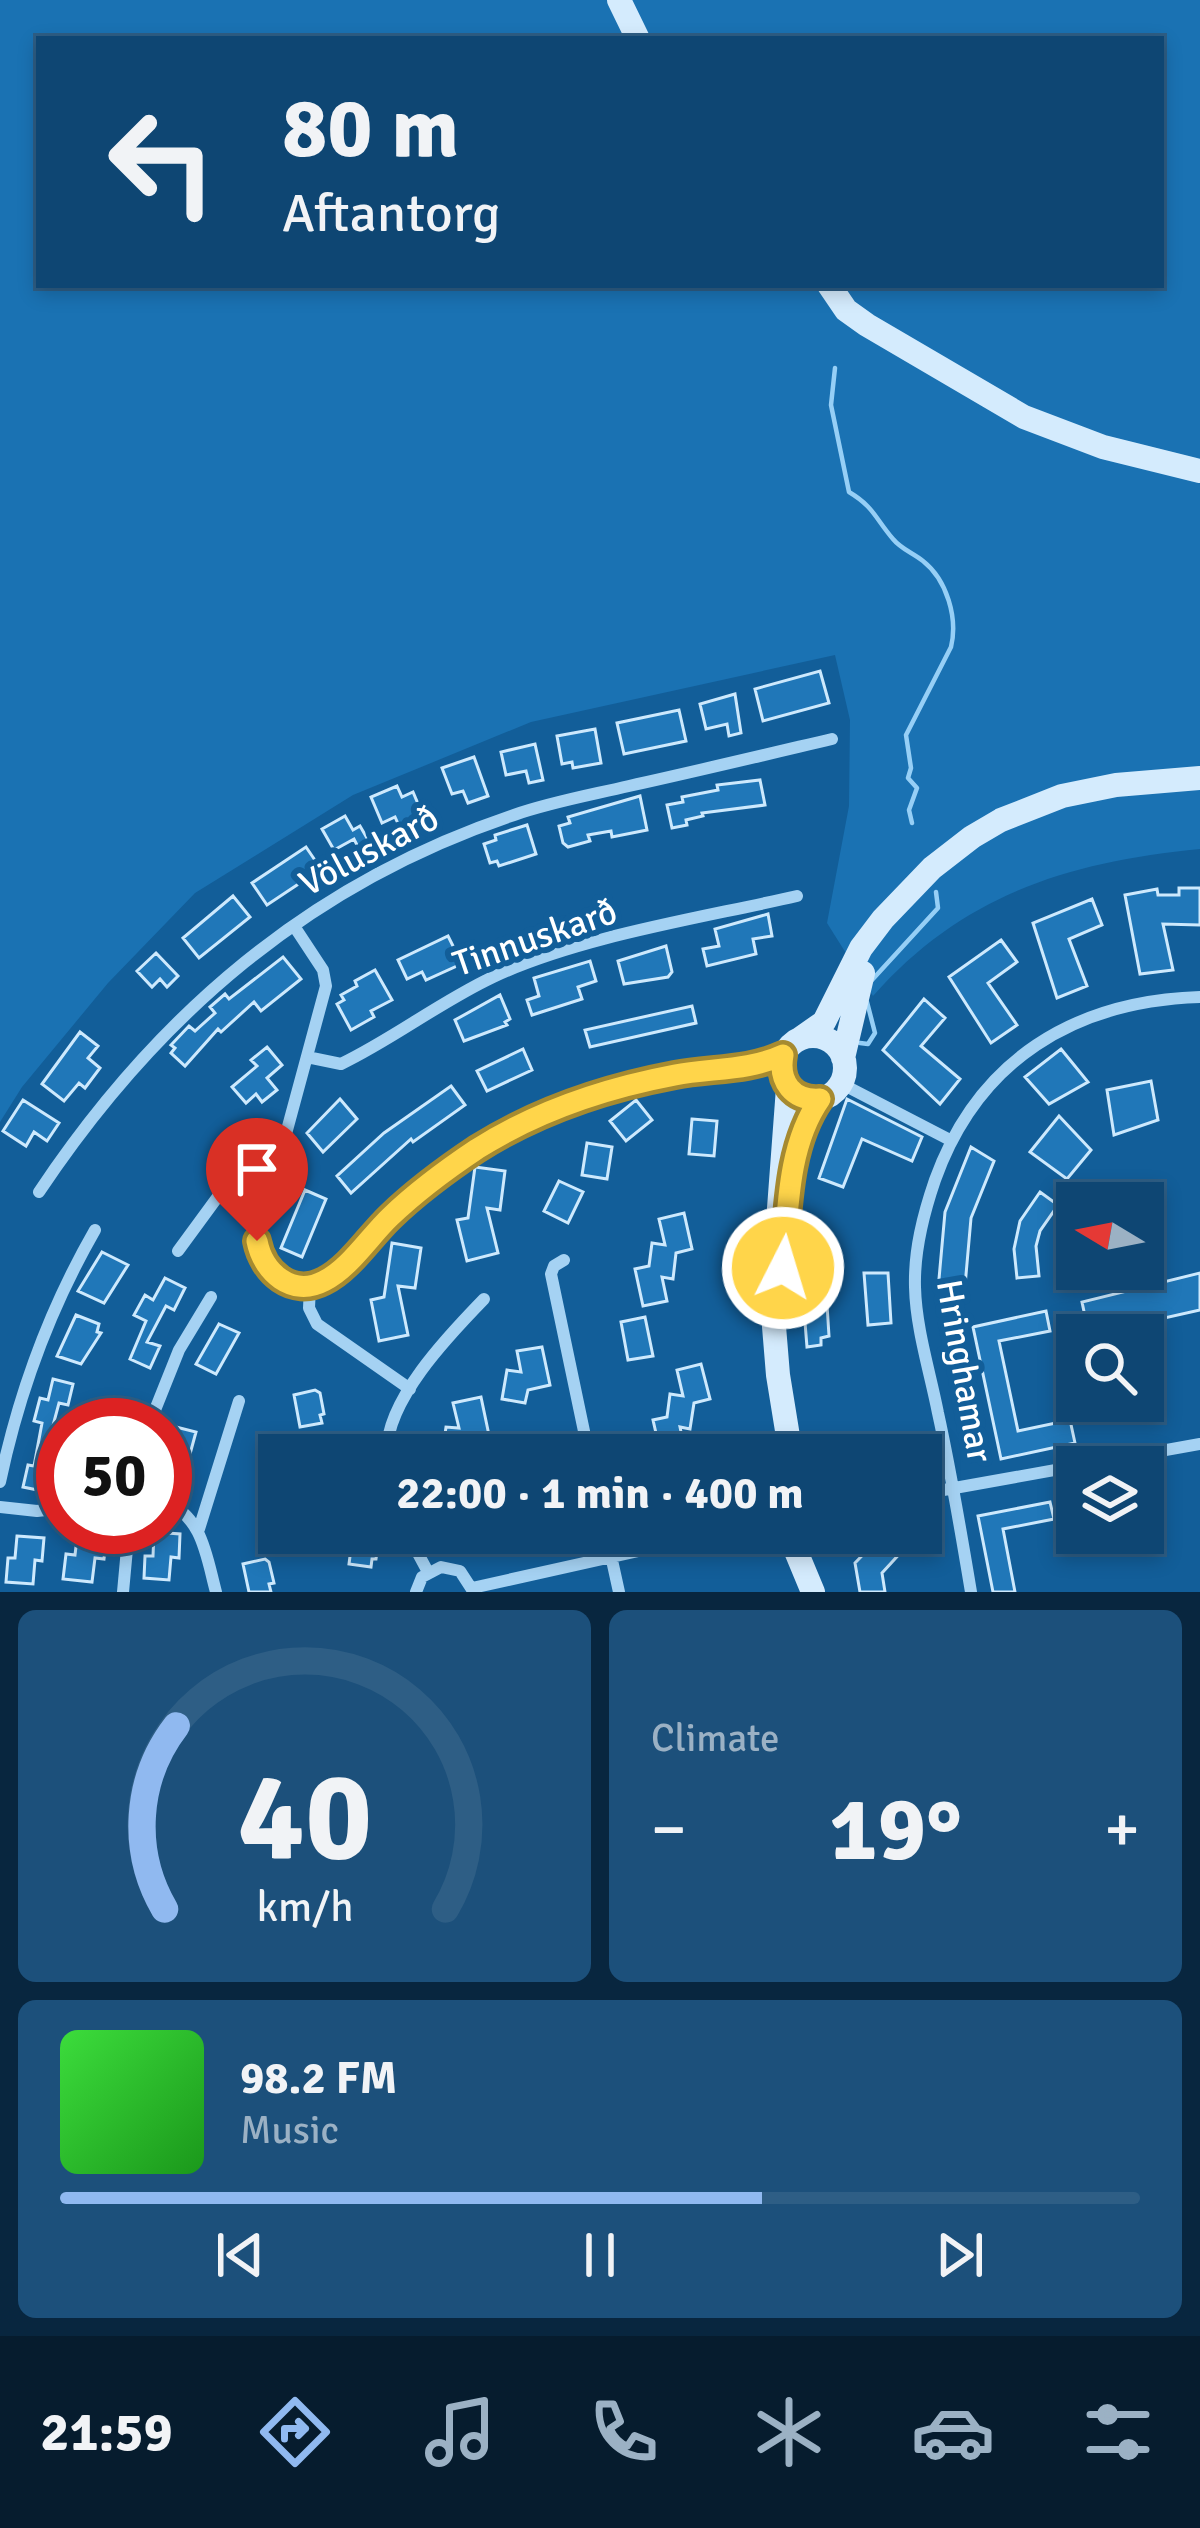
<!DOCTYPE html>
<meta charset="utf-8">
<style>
:root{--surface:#0e4673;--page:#1c507b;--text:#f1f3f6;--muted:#9bb1c4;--line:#2e5e85;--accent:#90b9f0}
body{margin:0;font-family:Signika,sans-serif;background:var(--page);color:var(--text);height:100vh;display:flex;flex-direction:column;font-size:45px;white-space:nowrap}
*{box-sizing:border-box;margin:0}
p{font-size:39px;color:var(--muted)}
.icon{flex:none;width:66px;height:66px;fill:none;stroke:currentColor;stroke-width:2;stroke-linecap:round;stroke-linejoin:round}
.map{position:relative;height:1592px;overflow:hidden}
.details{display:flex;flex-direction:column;gap:18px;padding:18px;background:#08263f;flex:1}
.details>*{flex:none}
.guide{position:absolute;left:36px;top:36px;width:1128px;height:252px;border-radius:0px;box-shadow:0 6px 18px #0003,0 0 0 3px var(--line);background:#0e4673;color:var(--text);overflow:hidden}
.needle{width:78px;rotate:280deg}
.buttons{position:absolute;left:1056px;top:1182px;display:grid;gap:24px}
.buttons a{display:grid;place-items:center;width:108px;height:108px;border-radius:0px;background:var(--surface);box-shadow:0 6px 18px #0003,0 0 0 3px var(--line);font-size:60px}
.speed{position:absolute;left:36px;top:1398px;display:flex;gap:24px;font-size:60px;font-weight:700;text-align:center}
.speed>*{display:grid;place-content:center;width:156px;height:156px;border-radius:50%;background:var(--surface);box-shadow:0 6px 18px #0003,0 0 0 3px var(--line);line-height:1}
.speed .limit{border:18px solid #d22;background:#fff;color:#111}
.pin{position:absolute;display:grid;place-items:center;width:102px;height:102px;color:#fff;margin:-123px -51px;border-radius:50% 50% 50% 0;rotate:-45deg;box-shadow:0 0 12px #0007}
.pin .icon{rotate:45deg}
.me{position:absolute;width:132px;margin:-66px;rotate:5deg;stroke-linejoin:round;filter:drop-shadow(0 0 9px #0008)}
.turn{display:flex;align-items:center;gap:42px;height:252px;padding:0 48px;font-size:54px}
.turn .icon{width:156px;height:156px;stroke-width:2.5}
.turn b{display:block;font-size:84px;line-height:102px}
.big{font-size:90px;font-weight:700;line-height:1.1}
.details .widget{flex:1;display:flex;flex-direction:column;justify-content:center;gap:18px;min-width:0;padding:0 42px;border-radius:18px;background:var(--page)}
.details .dial{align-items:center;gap:0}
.dial svg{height:312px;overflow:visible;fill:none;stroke:var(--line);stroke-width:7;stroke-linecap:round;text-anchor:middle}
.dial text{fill:var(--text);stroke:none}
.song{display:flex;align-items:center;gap:36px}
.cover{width:144px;height:144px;border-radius:18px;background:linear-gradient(135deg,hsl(120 70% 55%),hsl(120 70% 35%))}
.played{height:12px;border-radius:6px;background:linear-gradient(90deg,var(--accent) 65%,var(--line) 65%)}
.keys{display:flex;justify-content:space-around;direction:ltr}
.heat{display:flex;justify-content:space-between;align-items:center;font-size:66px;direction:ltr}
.details .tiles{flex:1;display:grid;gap:18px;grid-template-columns:1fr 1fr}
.widget:last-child{grid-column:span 2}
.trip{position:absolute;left:258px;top:1434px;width:684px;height:120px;border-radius:0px;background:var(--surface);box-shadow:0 6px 18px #0003,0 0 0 3px var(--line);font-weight:700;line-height:120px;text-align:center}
.tabs{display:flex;height:192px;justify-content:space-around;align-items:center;background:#061c2e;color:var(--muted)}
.tabs .icon{width:84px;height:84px}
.tabs .current{color:var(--accent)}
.tabs b{font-size:54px;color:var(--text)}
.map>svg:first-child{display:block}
.green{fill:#1a72b3;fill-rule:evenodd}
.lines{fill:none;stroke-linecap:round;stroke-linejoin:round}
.stream{stroke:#96cff6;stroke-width:4.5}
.building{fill:#2077b8;stroke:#cde9fd;stroke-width:3}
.street{stroke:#a5d2f3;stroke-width:12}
.secondary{stroke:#d4ebfd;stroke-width:24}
.route-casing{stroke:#a68a30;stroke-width:30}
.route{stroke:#ffd54a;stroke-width:21}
.labels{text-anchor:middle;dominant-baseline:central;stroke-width:12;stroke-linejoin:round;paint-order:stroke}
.street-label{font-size:36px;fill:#fff;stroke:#125e99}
</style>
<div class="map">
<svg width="1200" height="1592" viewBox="0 0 1200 1592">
<rect width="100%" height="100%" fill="#125e99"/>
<path class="green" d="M0,0h1200v849c-131,13 -237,45 -327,147l-46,-73 22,-117 1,-86 -15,-65 -304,67 -178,73 -158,98 -87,90 -86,104 -22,35zM39,39h1122v246h-1122z"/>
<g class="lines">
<path class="stream" d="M835,368l-4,37 18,87c25,15 26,26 44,47 8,10 20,14 30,22 24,19 35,57 28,86l-45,88 5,33 -3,10 9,10 -8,22 3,13
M872,980l66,-72 -2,-16
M860,1043l8,1 7,-11 -8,-31"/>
</g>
<path class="building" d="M820,671l9,32 -66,18 -8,-32z
M735,694l6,39 -12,3 -2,-12 -21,5 -6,-25z
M679,710l7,31 -62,13 -7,-31z
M595,729l6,34 -28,5 -1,-6 -10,2 -5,-28z
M535,744l8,36 -14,3 -3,-12 -20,4 -5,-23z
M474,757l14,39 -20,7 -5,-12 -11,3 -10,-26z
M760,780l5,25 -63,8 1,3 -17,4 1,5 -15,3 -5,-23 16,-3 -1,-5 36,-7 -1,-5z
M397,786l5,11 11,-5 11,26 -24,10 -5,-11 -13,6 -11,-26z
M640,796l7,34 -35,7 -1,-6 -23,4 2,6 -22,6 -5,-4 -4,-17 11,-3 -2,-6z
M345,816l8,14 7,-4 11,19 -11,6 -6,-12 -20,11 -12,-21z
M527,825l9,29 -37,12 -2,-5 -7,2 -6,-19 12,-4 -1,-5z
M306,847l15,22 -54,36 -15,-22z
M1179,888h21v37l-37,-1 10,46 -33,4 -15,-79 32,-6 1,6h21z
M233,896l17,21 -51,41 -16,-20z
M1092,899l10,26 -33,14 18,47 -30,12 -24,-75z
M768,914l4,22 -19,3 3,15 -49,12 -4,-17 16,-3 -4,-17z
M448,936l8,16 9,-4 5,12 -44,20 -4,-8 -15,7 -9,-19z
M1001,940l16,22 -29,21 29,42 -26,18 -42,-66z
M666,946l6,26 -4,5 -44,7 -6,-23z
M156,953l22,23 -11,11 -7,-8 -8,8 -15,-16z
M283,957l18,22 -40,32 -7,-9 -33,30 -3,-3 -33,37 -14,-13 4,-5 -4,-3 18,-19 6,5 20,-18 -5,-6 15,-13 4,5z
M590,961l6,20 -18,6 4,12 -50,16 -5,-15 12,-4 -5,-18z
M375,970l17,30 -21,11 3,6 -23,13 -14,-26 7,-4 -3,-5 16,-9 -2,-5z
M500,995l10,24 -5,3 2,3 -43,16 -9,-21z
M924,999l21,19 -24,28 39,33 -20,25 -57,-54z
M692,1006l4,17 -106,24 -5,-17z
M80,1032l18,14 -10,12 12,10 -15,20 -6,-5 -15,18 -22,-17z
M267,1047l15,18 -15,13 10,12 -15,12 -6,-8 -10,9 -14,-16 25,-21 -6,-6z
M523,1049l9,21 -45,21 -10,-20z
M1061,1049l27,33 -39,22 -24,-27z
M1151,1081l7,39 -44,15 -7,-45z
M451,1086l14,19 -52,37 -2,-3 -60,54 -14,-17 47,-43z
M340,1099l17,20 -34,33 -16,-19z
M847,1099l75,38 -10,24 -50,-22 -19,48 -24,-9z
M23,1100l36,23 -12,18 -13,-9 -8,14 -23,-15z
M636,1100l16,20 -26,21 -16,-20z
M1059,1116l32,34 -24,29 -37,-27z
M692,1119l25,2 -3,35 -25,-2z
M587,1143l25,4 -5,32 -25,-4z
M971,1147l23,14 -23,57 -6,68 -27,4 7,-78z
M475,1167l30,4 -5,39 -13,-2 11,45 -31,8 -10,-41 11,-2z
M559,1181l24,11 -15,31 -24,-12z
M305,1190l21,9 -24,58 -21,-9z
M1040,1192l18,13 -18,26 -4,15 3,30 -22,2 -3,-29 6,-28z
M684,1213l8,36 -16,4 -3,26 -11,-2 5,24 -24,5 -8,-37 14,-3 3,-23 13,2 -6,-26z
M392,1243l29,5 -6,40 -17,-2 10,49 -29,6 -8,-41 13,-3z
M102,1252l26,13 -24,38 -26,-12z
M801,1273h24l4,63 -8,2v7l-14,2z
M864,1273h24l3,50 -23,2z
M1200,1273v37l-111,25 -7,-33z
M165,1278l20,10 -11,22 -8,-4 -19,36 13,4 -10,22 -20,-9 16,-38 -12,-6 11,-20 8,5z
M1046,1311l4,20 -51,10 19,90 52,-11 5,23 -74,16 -28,-132z
M76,1315l23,9 -2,8 4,1 -20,31 -24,-8z
M645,1317l8,39 -25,4 -7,-38z
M219,1324l20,9 -23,41 -20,-10z
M542,1347l8,38 -22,5 -3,13 -23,-4 5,-29 14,2 -4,-21z
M701,1364l9,35 -16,4 -4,26 -10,-2 5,24 -24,4 -8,-35 14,-3 3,-23 13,2 -6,-26z
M53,1379l20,5 -5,21 -9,-2 -11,41 14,3 -4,23 -6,-1 -5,23 -24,-5 5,-22 6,1 8,-43 -8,-2 6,-23 8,2z
M315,1390l5,3 4,21 -4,1 2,8 -22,4 -6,-32z
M481,1397l9,43 -21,4 -1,11h-26l4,-28 13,1 -6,-25z
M176,1427l20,5 -6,22 -6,-2 -6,21 -13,-3v-23l6,2z
M1050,1502l4,17 -51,10 12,63h-22l-15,-76z
M936,1513l5,28 -36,7 -23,25 3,19h-25l-5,-29 29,-30h37v-17z
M78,1530l29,3 -3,26 -9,-1 -3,24 -29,-3 3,-25 9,1z
M154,1532l26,2 -1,24 -8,-1 -2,23 -25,-2 1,-22h8z
M353,1533l26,4 -3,22h-4l-1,8 -22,-3z
M17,1536l27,2 -2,23 -7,-1 -2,24 -27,-2 2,-24h7z
M265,1559l4,3 5,21 -5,1 2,8h-22l-6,-28z"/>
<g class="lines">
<path class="street" d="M294,926l29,44 3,16 -69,255c8,37 37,54 71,39 23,-20 42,-45 64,-66 66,-60 145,-104 230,-127 52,-15 113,-11 161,-32
M307,1057l34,7c52,-25 99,-62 152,-87 88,-41 209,-59 304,-81
M840,1083l112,58
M39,1192c118,-177 271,-309 475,-377 37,-13 77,-20 115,-29 68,-15 135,-31 203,-47
M178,1251l77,-105 11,-9 18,1
M564,1260l-10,6 -3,8 38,181
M310,1286l-1,22 8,16 93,65
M149,1425l30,-75 32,-53
M387,1455c-3,-53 62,-120 97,-156
M0,1482c19,-90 49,-172 95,-252
M921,1494l279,-50
M165,1501c38,17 41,54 51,91
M0,1507l37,4 26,-3
M199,1529l40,-128
M407,1533l21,39
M606,1533l13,59
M472,1588l247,-55
M123,1592l6,-65
M416,1592l6,-15 19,-10 19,4 13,20
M971,1592c-10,-60 -20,-120 -33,-179 -8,-41 -22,-84 -23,-126 -1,-37 8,-72 20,-107 43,-120 139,-179 265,-183"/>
<path class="secondary" d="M619,0l19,39
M829,285l17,25 21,15 157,92 79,30 97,24
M781 1068a32 32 0 1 1 64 0a32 32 0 1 1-64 0Z
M801,1038l23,-16 37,-74 22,-29 49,-51 40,-31 29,-17 61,-24 54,-11 84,-7
M843,1058l20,-85
M788,1088l-16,214 6,73 13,80
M797,1156l10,-38 13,-19
M779,1533c15,17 35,16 51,0
M793,1544l20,48"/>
</g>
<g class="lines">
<defs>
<path id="route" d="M257,1241c6,31 35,57 67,40 25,-12 46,-45 66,-64 26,-25 57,-48 87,-68 60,-38 129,-61 198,-74 37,-7 73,-4 108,-20 -5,27 10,46 37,44 -33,47 -32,113 -37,169"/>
</defs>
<use href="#route" class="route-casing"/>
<use href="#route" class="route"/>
</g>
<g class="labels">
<g class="street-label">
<text transform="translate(369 851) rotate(-28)">Völuskarð</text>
<text transform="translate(535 938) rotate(-19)">Tinnuskarð</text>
<text transform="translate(964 1371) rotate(80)">Hringhamar</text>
</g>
</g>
</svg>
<div class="buttons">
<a><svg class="needle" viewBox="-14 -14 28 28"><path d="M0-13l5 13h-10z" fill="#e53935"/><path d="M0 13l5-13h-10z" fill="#9bb1c4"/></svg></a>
<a><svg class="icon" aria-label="search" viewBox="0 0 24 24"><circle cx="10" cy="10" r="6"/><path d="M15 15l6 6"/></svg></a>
<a><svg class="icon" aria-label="layers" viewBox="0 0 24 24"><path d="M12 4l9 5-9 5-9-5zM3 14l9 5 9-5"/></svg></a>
</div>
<div class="speed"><div class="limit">50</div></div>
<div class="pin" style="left:257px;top:1241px;background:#d93025"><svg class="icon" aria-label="arrive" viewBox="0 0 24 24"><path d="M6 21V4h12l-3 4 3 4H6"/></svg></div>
<svg class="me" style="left:783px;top:1268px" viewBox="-20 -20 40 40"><circle r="17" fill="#ffd54a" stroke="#fff" stroke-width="3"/><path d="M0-11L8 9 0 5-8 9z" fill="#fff"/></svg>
<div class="trip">22:00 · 1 min · 400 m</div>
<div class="guide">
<div class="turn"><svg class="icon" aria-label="left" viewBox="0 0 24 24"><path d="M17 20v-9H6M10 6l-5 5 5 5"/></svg><div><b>80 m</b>Aftantorg</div></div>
</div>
</div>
<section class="details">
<div class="tiles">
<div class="widget dial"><svg viewBox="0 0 100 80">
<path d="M14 69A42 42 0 1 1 86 69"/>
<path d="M14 69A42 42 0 0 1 17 22" stroke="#90b9f0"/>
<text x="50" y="56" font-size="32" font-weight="700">40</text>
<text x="50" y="72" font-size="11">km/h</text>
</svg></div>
<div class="widget"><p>Climate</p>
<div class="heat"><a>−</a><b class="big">19°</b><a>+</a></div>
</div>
<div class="widget">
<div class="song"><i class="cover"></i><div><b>98.2 FM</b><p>Music</p></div></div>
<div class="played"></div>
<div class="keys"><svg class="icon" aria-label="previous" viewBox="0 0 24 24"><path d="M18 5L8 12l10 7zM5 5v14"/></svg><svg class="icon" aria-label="pause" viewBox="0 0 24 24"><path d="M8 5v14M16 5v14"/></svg><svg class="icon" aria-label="next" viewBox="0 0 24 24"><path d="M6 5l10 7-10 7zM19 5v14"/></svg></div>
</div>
</div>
</section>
<nav class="tabs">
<b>21:59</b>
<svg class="icon current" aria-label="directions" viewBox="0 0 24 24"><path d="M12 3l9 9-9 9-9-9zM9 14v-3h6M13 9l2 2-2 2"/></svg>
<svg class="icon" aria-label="music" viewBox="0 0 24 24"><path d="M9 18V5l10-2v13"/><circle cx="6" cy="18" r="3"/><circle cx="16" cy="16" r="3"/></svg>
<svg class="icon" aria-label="phone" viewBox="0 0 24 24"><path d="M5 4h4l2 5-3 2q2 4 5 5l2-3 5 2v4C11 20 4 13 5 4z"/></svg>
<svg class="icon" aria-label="climate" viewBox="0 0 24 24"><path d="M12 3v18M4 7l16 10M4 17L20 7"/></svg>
<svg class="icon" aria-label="car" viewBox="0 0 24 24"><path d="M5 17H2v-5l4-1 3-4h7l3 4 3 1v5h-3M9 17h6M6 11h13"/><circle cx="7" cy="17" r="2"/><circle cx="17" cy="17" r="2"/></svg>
<svg class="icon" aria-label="filters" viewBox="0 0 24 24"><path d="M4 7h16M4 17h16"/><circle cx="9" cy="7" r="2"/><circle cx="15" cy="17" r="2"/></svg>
</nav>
